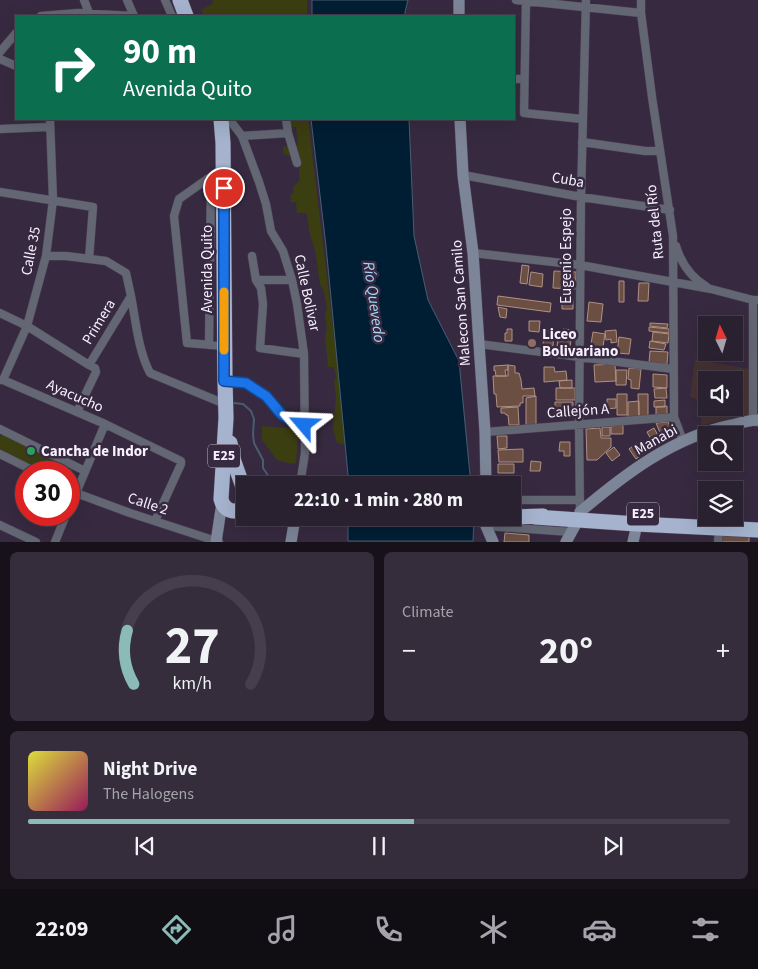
<!DOCTYPE html>
<meta charset="utf-8">
<style>
:root{--surface:#292030;--page:#352d3c;--text:#f1f3f6;--muted:#a5a3ab;--line:#453e4c;--accent:#8bbbb9}
body{margin:0;font-family:"Source Sans 3",sans-serif;background:var(--page);color:var(--text);height:100vh;display:flex;flex-direction:column;font-size:19px;white-space:nowrap}
*{box-sizing:border-box;margin:0}
p{font-size:16px;color:var(--muted)}
.icon{flex:none;width:28px;height:28px;fill:none;stroke:currentColor;stroke-width:2;stroke-linecap:round;stroke-linejoin:round}
.map{position:relative;height:542px;overflow:hidden}
.side{display:flex;flex-direction:column;gap:10px;padding:10px;background:#17121a;flex:1}
.side>*{flex:none}
.top-card{position:absolute;left:15px;top:15px;width:500px;height:105px;border-radius:0px;box-shadow:0 5px 20px #0002,0 0 0 1px var(--line);background:#0b6e4f;color:#fff;overflow:hidden}
.needle{width:32px;rotate:355deg}
.tools{position:absolute;left:698px;top:316px;display:grid;gap:10px}
.tools a{display:grid;place-items:center;width:45px;height:45px;border-radius:0px;background:var(--surface);box-shadow:0 5px 20px #0002,0 0 0 1px var(--line);font-size:25px}
.speed{position:absolute;left:15px;top:461px;display:flex;gap:10px;font-size:25px;font-weight:700;text-align:center}
.speed>*{display:grid;place-content:center;width:65px;height:65px;border-radius:50%;background:var(--surface);box-shadow:0 5px 20px #0002,0 0 0 1px var(--line);line-height:1}
.speed .limit{border:8px solid #d22;background:#fff;color:#111}
.pin{position:absolute;display:grid;place-items:center;width:42px;height:42px;color:#fff;margin:-21px;border:2px solid #fff;border-radius:50%;box-shadow:0 1px 5px #0007}
.me{position:absolute;width:55px;margin:-28px;rotate:296deg;stroke-linejoin:round;filter:drop-shadow(0 0 4px #0008)}
.turn{display:flex;align-items:center;gap:18px;height:105px;padding:0 25px;font-size:22px}
.turn .icon{width:65px;height:65px;stroke-width:2.5}
.turn b{display:block;font-size:35px;line-height:42px}
.big{font-size:38px;font-weight:700;line-height:1.1}
.side .card{flex:1;display:flex;flex-direction:column;justify-content:center;gap:8px;min-width:0;padding:0 18px;border-radius:8px;background:var(--page)}
.side .dial{align-items:center;gap:0}
.dial svg{height:130px;overflow:visible;fill:none;stroke:var(--line);stroke-width:7;stroke-linecap:round;text-anchor:middle}
.dial text{fill:var(--text);stroke:none}
.song{display:flex;align-items:center;gap:15px}
.cover{width:60px;height:60px;border-radius:8px;background:linear-gradient(135deg,hsl(60 70% 55%),hsl(330 70% 35%))}
.played{height:5px;border-radius:2px;background:linear-gradient(90deg,var(--accent) 55%,var(--line) 55%)}
.keys{display:flex;justify-content:space-around;direction:ltr}
.heat{display:flex;justify-content:space-between;align-items:center;font-size:28px;direction:ltr}
.side .tiles{flex:1;display:grid;gap:10px;grid-template-columns:1fr 1fr}
.card:last-child{grid-column:span 2}
.trip{position:absolute;left:236px;top:476px;width:285px;height:50px;border-radius:0px;background:var(--surface);box-shadow:0 5px 20px #0002,0 0 0 1px var(--line);font-weight:700;line-height:50px;text-align:center}
.tabs{display:flex;height:80px;justify-content:space-around;align-items:center;background:#100d13;color:var(--muted)}
.tabs .icon{width:35px;height:35px}
.tabs .active{color:var(--accent)}
.tabs b{font-size:22px;color:var(--text)}
.map>svg:first-child{display:block}
.education{fill:#463233;fill-rule:evenodd}
.green{fill:#3b3e11}
.water{fill:#001e33;stroke:#4a5d70}
.lines{fill:none;stroke-linecap:round;stroke-linejoin:round}
.stream{stroke:#4a5d70;stroke-width:2}
.building{fill:#6b4f43;stroke:#af9083}
.street-casing{stroke:#52465b;stroke-width:9}
.secondary-casing{stroke:#52465b;stroke-width:12}
.highway-casing{stroke:#52465b;stroke-width:16}
.street{stroke:#626773;stroke-width:8}
.secondary{stroke:#7d8698;stroke-width:11}
.highway{stroke:#a5b3ce;stroke-width:15}
.route-casing{stroke:#114b97;stroke-width:12}
.route{stroke:#1a73e8;stroke-width:9}
.slow{stroke:#f59e0b;stroke-width:9}
.education-dot{fill:#8d6e63;stroke:#372a40;stroke-width:2}
.leisure-dot{fill:#2e9e5b;stroke:#372a40;stroke-width:2}
.labels{text-anchor:middle;dominant-baseline:central;stroke-width:5;stroke-linejoin:round;paint-order:stroke}
.shield{fill:#372a40;stroke:#beb5c6;stroke-width:1}
.shield-label{font-size:14px;font-weight:bold;fill:#f8f0ff}
.street-label{font-size:15px;fill:#f8f0ff;stroke:#372a40}
.poi-label{font-size:15px;font-weight:bold;fill:#f8f0ff;stroke:#372a40;text-anchor:start}
.water-label{font-size:16px;font-style:italic;fill:#a4d7fc;stroke:#372a40}
</style>
<div class="map">
<svg width="758" height="542" viewBox="0 0 758 542">
<rect width="100%" height="100%" fill="#372a40"/>
<path class="education" d="M695,359l54,10v46l-47,10 -3,-25 -9,-3zM706,380h28v28h-28z"/>
<path class="green" d="M213,0h94v16h-103l-3,-6 11,-6z
M287,119h21l39,326 -10,-2 -4,-15 3,-31 -2,-16 2,-4 -2,-10h-6l-3,-31 2,-6 -2,-17 2,-4 -3,-17 -4,-8 -5,-34 -6,-19 -2,-18h-10l-1,-11h-5l-1,-7 3,-1v-7l7,-7 -1,-5 1,-16 -17,-5v-7l15,-2 -2,-18 -9,-1z
M262,426l37,3 -3,34 -3,1 -16,-4 -15,-20z
M3,431l70,38 -4,8v-5h-25l-44,-23v-12z"/>
<path class="water" d="M312,0h96l-3,12v4h-93z
M311,119h98l5,117 14,64 31,61 12,124h-122l-23,-239z
M348,518h126l-1,23h-125z"/>
<g class="lines">
<path class="stream" d="M234,403l9,1 8,7 3,8 -1,15 1,9 9,17v8l8,12 1,5"/>
</g>
<path class="building" d="M522,265l7,1 -2,18 -7,-1z
M554,271l22,1 -1,17 -22,-1z
M531,272l12,2 -1,13 -13,-2z
M619,281h5v21h-5z
M639,283h10l-1,18h-10z
M498,296l53,7 -1,9 -53,-7z
M562,300h11v9h-11z
M589,302l14,2 -2,18 -14,-1z
M498,307l9,2 -1,9 -6,-1z
M529,321h11l-1,11 -10,-1z
M650,323l18,1 -1,4 -17,-2z
M649,327l20,2v4l-20,-2z
M507,329h5v12h-7v-8h2z
M563,329l9,1v5l-2,-1 -1,4 -9,-1 1,-6h2z
M616,330l1,12 -6,1v-4l-5,1 -1,-9z
M544,331h10l-1,15 -10,-1z
M593,332l12,2 -3,19 -12,-3z
M653,332l16,2 -1,9 -16,-2z
M619,337l12,2 -2,15 -12,-1z
M558,338l13,1 -1,9 -13,-2z
M650,341l16,3 -2,6 -15,-2z
M650,351l18,1 -1,12 -18,-1z
M615,364l1,17 -21,1 -1,-17z
M508,365v5h-3l1,6h-10l-1,-6 -1,1v-5z
M508,365l7,1v7h4l2,7 1,9 12,-1 1,8h-12v7h-3v3l-23,1 -1,-13h-2l-1,-18h15z
M544,367h10l1,5 11,-1 1,9 -23,2z
M629,368l12,1 -2,20 -8,-1v-8l-3,-1z
M616,370h11l-1,15h-10z
M653,374l14,1v13l-14,-1z
M572,380v8h-12l-1,-7z
M556,388h19v12h-19z
M666,388l1,10h-12l-1,-9z
M617,394h10v21h-10z
M638,394h10v23h-9z
M536,396v29h-10v-27z
M607,399h9v9l-9,1z
M665,400v7h-11v-6z
M639,401v17h-11v-16z
M555,402h18v11h-18z
M667,406v10l-11,1v-10z
M518,407l1,18h-10l-1,-10h-2l-1,-2h-4v-5z
M668,422l6,13 -11,5 -7,-17z
M623,425v9h-12v-8z
M602,427h8v9h-8z
M600,428l1,10h10v9l-14,13h-10l-1,-31z
M654,428l7,13 -7,4 -7,-13z
M497,436h10v12l-9,1z
M560,442h10v14h-6v-5h-5z
M637,443l7,10 -8,6 -7,-10z
M614,447l6,8 -8,6 -6,-8z
M523,449v13h-24l-1,-12z
M531,461l10,1 -1,9h-10z
M498,464h16v9h-16z
M722,531l27,1v10h-28z
M505,533l24,2v7h-25z"/>
<g class="lines">
<defs>
<path id="street" d="M84,0l5,13
M127,0l7,16
M165,0l7,16
M516,0l125,13
M526,0l-2,113 58,6
M641,0v13l11,84 21,139 1,181 9,24
M41,16l37,-3 55,3
M0,52l16,-19
M0,59l16,7
M514,79h10
M229,119l13,17 17,46 7,22 5,27 12,20 9,29 5,24 7,50 1,99 -5,32
M0,129l49,-2
M288,133l9,30
M242,136l46,-3 -2,-14
M582,142l63,9h15
M223,168l-44,31 -5,17 13,127 38,3
M463,175l118,22 89,13
M0,192l93,15 -4,52
M676,246c5,17 16,32 31,41
M473,253l107,12 131,24 42,11h5
M252,256l4,24h36
M256,280l5,8 2,16 -3,44 44,6
M131,296c5,26 7,54 19,77l75,31
M753,300v120l3,2
M0,313l27,13 62,39 42,-69 -5,-23 -20,-12 -40,-5h-20
M479,344l194,25
M209,345l2,-168
M0,380h3l24,-54 19,-70 7,-56 -3,-81
M3,380l102,44 -36,86
M225,381l21,2 6,4 14,9 16,19 11,6 11,4
M77,412l19,-40 -1,-4 -6,-3
M105,424l76,37v3l-26,57
M0,429l85,42
M485,432l189,-15
M0,454l36,18
M69,489l7,4 54,20 89,29
M512,500h68
M580,512l-1,-87 2,-228 5,-197
M0,525l36,17
M486,526l85,6
M55,542l11,-27
M718,542l1,-14"/>
<path id="secondary" d="M459,16v-16
M460,119l3,56 10,78 6,91 6,88 1,53
M580,512c45,-38 93,-75 152,-87 8,-2 17,-5 26,-5
M486,526l7,16
M216,542l6,-39
M291,542l4,-24
M566,542l12,-22
M633,542l4,-18"/>
<path id="highway" d="M180,0l6,16
M221,119l2,24 2,238 1,37 -5,81c3,12 14,16 24,7
M230,443l3,16 10,28
M512,517l31,-1
M535,517l102,7 121,6
M486,518h22"/>
</defs>
<use href="#street" class="street-casing"/>
<use href="#secondary" class="secondary-casing"/>
<use href="#highway" class="highway-casing"/>
<use href="#street" class="street"/>
<use href="#secondary" class="secondary"/>
<use href="#highway" class="highway"/>
</g>
<g class="lines">
<defs>
<path id="route" d="M224,188v193l22,2 6,4 14,9 16,19 11,6 11,4"/>
</defs>
<use href="#route" class="route-casing"/>
<use href="#route" class="route"/>
<path class="slow" d="M224,292v58"/>
</g>
<circle class="education-dot" cx="532" cy="343" r="5"/>
<circle class="leisure-dot" cx="31" cy="451" r="5"/>
<g class="labels">
<g class="shield">
<rect x="208" y="444.5" width="32" height="23" rx="4"/>
<rect x="627" y="502.5" width="32" height="23" rx="4"/>
</g>
<g class="shield-label">
<text x="224" y="456">E25</text>
<text x="643" y="514">E25</text>
</g>
<g class="street-label">
<text transform="translate(568 180) rotate(10)">Cuba</text>
<text transform="translate(655 222) rotate(-96)">Ruta del Río</text>
<text transform="translate(31 251) rotate(-79)">Calle 35</text>
<text transform="translate(566 256) rotate(-90)">Eugenio Espejo</text>
<text transform="translate(207 269) rotate(-90)">Avenida Quito</text>
<text transform="translate(307 293) rotate(78)">Calle Bolivar</text>
<text transform="translate(461 303) rotate(-94)">Malecon San Camilo</text>
<text transform="translate(99 322) rotate(-59)">Primera</text>
<text transform="translate(75 396) rotate(24)">Ayacucho</text>
<text transform="translate(578 411) rotate(-4)">Callejón A</text>
<text transform="translate(656 440) rotate(-29)">Manabi</text>
<text transform="translate(148 504) rotate(18)">Calle 2</text>
</g>
<g class="poi-label">
<text x="542" y="334">Liceo<tspan x="542" dy="17">Bolivariano</tspan></text>
<text x="41" y="451">Cancha de Indor</text>
</g>
<g class="water-label">
<text transform="translate(374 302) rotate(82)">Río Quevedo</text>
</g>
</g>
</svg>
<div class="tools">
<a><svg class="needle" viewBox="-14 -14 28 28"><path d="M0-13l5 13h-10z" fill="#e53935"/><path d="M0 13l5-13h-10z" fill="#a5a3ab"/></svg></a>
<a><svg class="icon" aria-label="sound" viewBox="0 0 24 24"><path d="M4 9h4l5-4v14l-5-4H4zM17 9q2 3 0 6"/></svg></a>
<a><svg class="icon" aria-label="search" viewBox="0 0 24 24"><circle cx="10" cy="10" r="6"/><path d="M15 15l6 6"/></svg></a>
<a><svg class="icon" aria-label="layers" viewBox="0 0 24 24"><path d="M12 4l9 5-9 5-9-5zM3 14l9 5 9-5"/></svg></a>
</div>
<div class="speed"><div class="limit">30</div></div>
<div class="pin" style="left:224px;top:188px;background:#d93025"><svg class="icon" aria-label="arrive" viewBox="0 0 24 24"><path d="M6 21V4h12l-3 4 3 4H6"/></svg></div>
<svg class="me" style="left:304px;top:425px" viewBox="-20 -20 40 40"><path d="M0-17L14 15 0 8-14 15z" fill="#1a73e8" stroke="#fff" stroke-width="4"/></svg>
<div class="trip">22:10 · 1 min · 280 m</div>
<div class="top-card">
<div class="turn"><svg class="icon" aria-label="right" viewBox="0 0 24 24"><path d="M7 20v-9h11M14 6l5 5-5 5"/></svg><div><b>90 m</b>Avenida Quito</div></div>
</div>
</div>
<section class="side">
<div class="tiles">
<div class="card dial"><svg viewBox="0 0 100 80">
<path d="M14 69A42 42 0 1 1 86 69"/>
<path d="M14 69A42 42 0 0 1 10 36" stroke="#8bbbb9"/>
<text x="50" y="56" font-size="32" font-weight="700">27</text>
<text x="50" y="72" font-size="11">km/h</text>
</svg></div>
<div class="card"><p>Climate</p>
<div class="heat"><a>−</a><b class="big">20°</b><a>+</a></div>
</div>
<div class="card">
<div class="song"><i class="cover"></i><div><b>Night Drive</b><p>The Halogens</p></div></div>
<div class="played"></div>
<div class="keys"><svg class="icon" aria-label="previous" viewBox="0 0 24 24"><path d="M18 5L8 12l10 7zM5 5v14"/></svg><svg class="icon" aria-label="pause" viewBox="0 0 24 24"><path d="M8 5v14M16 5v14"/></svg><svg class="icon" aria-label="next" viewBox="0 0 24 24"><path d="M6 5l10 7-10 7zM19 5v14"/></svg></div>
</div>
</div>
</section>
<nav class="tabs">
<b>22:09</b>
<svg class="icon active" aria-label="directions" viewBox="0 0 24 24"><path d="M12 3l9 9-9 9-9-9zM9 14v-3h6M13 9l2 2-2 2"/></svg>
<svg class="icon" aria-label="music" viewBox="0 0 24 24"><path d="M9 18V5l10-2v13"/><circle cx="6" cy="18" r="3"/><circle cx="16" cy="16" r="3"/></svg>
<svg class="icon" aria-label="phone" viewBox="0 0 24 24"><path d="M5 4h4l2 5-3 2q2 4 5 5l2-3 5 2v4C11 20 4 13 5 4z"/></svg>
<svg class="icon" aria-label="climate" viewBox="0 0 24 24"><path d="M12 3v18M4 7l16 10M4 17L20 7"/></svg>
<svg class="icon" aria-label="car" viewBox="0 0 24 24"><path d="M5 17H2v-5l4-1 3-4h7l3 4 3 1v5h-3M9 17h6M6 11h13"/><circle cx="7" cy="17" r="2"/><circle cx="17" cy="17" r="2"/></svg>
<svg class="icon" aria-label="filters" viewBox="0 0 24 24"><path d="M4 7h16M4 17h16"/><circle cx="9" cy="7" r="2"/><circle cx="15" cy="17" r="2"/></svg>
</nav>
